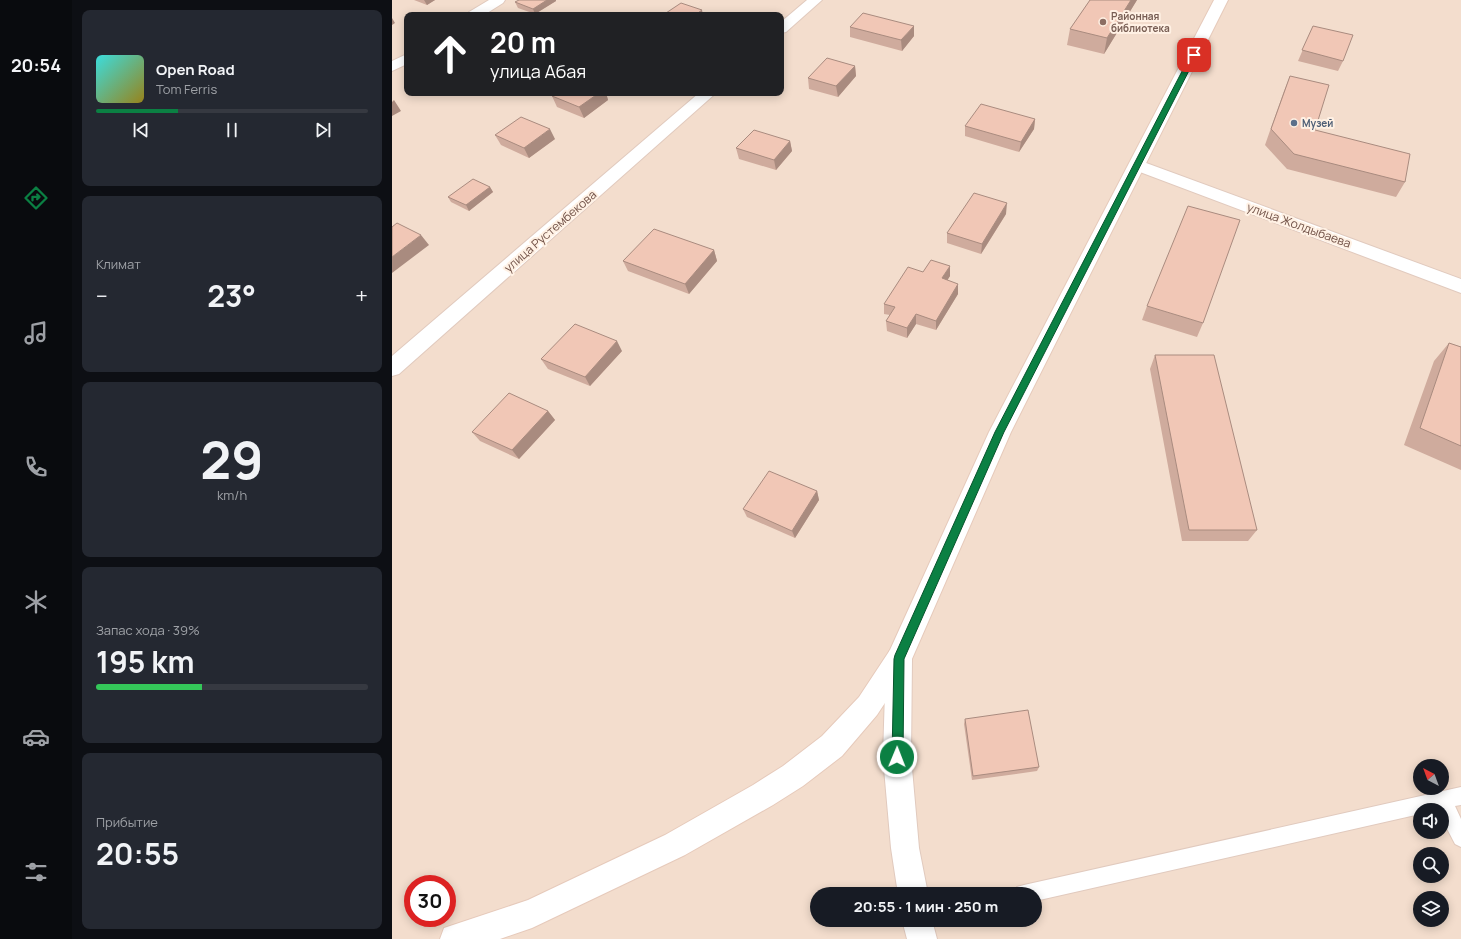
<!DOCTYPE html>
<html lang="ru">
<meta charset="utf-8">
<style>
:root{--surface:#171b24;--page:#242831;--text:#f1f3f6;--muted:#9ea1a6;--line:#363941;--accent:#0b8043}
body{margin:0;font-family:Manrope,sans-serif;background:var(--page);color:var(--text);height:100vh;display:flex;flex-direction:column;font-size:15px;white-space:nowrap}
*{box-sizing:border-box;margin:0}
p{font-size:13px;color:var(--muted)}
.icon{flex:none;width:22px;height:22px;fill:none;stroke:currentColor;stroke-width:2;stroke-linecap:round;stroke-linejoin:round}
.map{position:relative;flex:1;overflow:hidden}
.sheet{display:flex;flex-direction:column;gap:10px;padding:10px;background:#0d0f14;width:320px}
.sheet>*{flex:none}
.banner{position:absolute;left:12px;top:12px;width:380px;height:84px;border-radius:8px;box-shadow:0 2px 10px #0003;background:#202124;color:#fff;overflow:hidden}
.needle{width:26px;rotate:319deg}
.fabs{position:absolute;left:1021px;top:759px;display:grid;gap:8px}
.fabs a{display:grid;place-items:center;width:36px;height:36px;border-radius:50%;background:var(--surface);box-shadow:0 2px 10px #0003;font-size:20px}
.speed{position:absolute;left:12px;top:875px;display:flex;gap:8px;font-size:20px;font-weight:700;text-align:center}
.speed>*{display:grid;place-content:center;width:52px;height:52px;border-radius:50%;background:var(--surface);box-shadow:0 2px 10px #0003;line-height:1}
.speed .limit{border:6px solid #d22;background:#fff;color:#111}
.pin{position:absolute;display:grid;place-items:center;width:34px;height:34px;color:#fff;margin:-17px;border-radius:8px;box-shadow:0 2px 6px #0006}
.me{position:absolute;width:44px;margin:-22px;rotate:1deg;stroke-linejoin:round;filter:drop-shadow(0 0 3px #0008)}
.turn{display:flex;align-items:center;gap:14px;height:84px;padding:0 20px;font-size:18px}
.turn .icon{width:52px;height:52px;stroke-width:2.5}
.turn b{display:block;font-size:28px;line-height:34px}
.big{font-size:30px;font-weight:700;line-height:1.1}
.sheet .widget{flex:1;display:flex;flex-direction:column;justify-content:center;gap:6px;min-width:0;padding:0 14px;border-radius:8px;background:var(--page)}
.sheet .dial{align-items:center;gap:0}
.dial b{font-size:52px;line-height:1}
.song{display:flex;align-items:center;gap:12px}
.cover{width:48px;height:48px;border-radius:6px;background:linear-gradient(135deg,hsl(180 70% 55%),hsl(50 70% 35%))}
.played{height:4px;border-radius:2px;background:linear-gradient(90deg,var(--accent) 30%,var(--line) 30%)}
.keys{display:flex;justify-content:space-around;direction:ltr}
.heat{display:flex;justify-content:space-between;align-items:center;font-size:22px;direction:ltr}
.charge{height:6px;border-radius:3px;background:linear-gradient(90deg,#34c759 39%,var(--line) 0)}
.trip{position:absolute;left:418px;top:887px;width:232px;height:40px;border-radius:20px;background:var(--surface);box-shadow:0 2px 10px #0003;font-weight:700;line-height:40px;text-align:center}
main{display:flex;flex:1;min-height:0}
.tab-bar{display:flex;flex-direction:column;width:72px;justify-content:space-around;align-items:center;background:#090b0e;color:var(--muted)}
.tab-bar .icon{width:28px;height:28px}
.tab-bar .current{color:var(--accent)}
.tab-bar b{font-size:18px;color:var(--text)}
.map>svg:first-child{display:block}
.residential{fill:#f3ddcd;fill-rule:evenodd}
.lines{fill:none;stroke-linecap:round;stroke-linejoin:round}
.lane-casing{stroke:#e1cabe;stroke-width:2}
.street-casing{stroke:#e1cabe;stroke-width:2}
.secondary-casing{stroke:#e6cabb;stroke-width:2}
.lane{fill:#fff;fill-rule:evenodd}
.street{fill:#fff;fill-rule:evenodd}
.secondary{fill:#fff;fill-rule:evenodd}
.wall{fill:#cfab9d}
.shaded-wall{fill:#a98b7f}
.building{fill:#f1c7b6;stroke:#a98b7f}
.route{fill:#0b8043;stroke:#07532c}
.education-dot{fill:#8d6e63;stroke:#fff1e4;stroke-width:1.5}
.service-dot{fill:#5c6f8a;stroke:#fff1e4;stroke-width:1.5}
.labels{text-anchor:middle;dominant-baseline:central;stroke-width:4;stroke-linejoin:round;paint-order:stroke}
.far-education-label{font-size:10px;font-weight:bold;fill:#785e54;stroke:#fff1e4;text-anchor:start}
.far-service-label{font-size:10px;font-weight:bold;fill:#4e5e75;stroke:#fff1e4;text-anchor:start}
.street-label{font-size:12px;fill:#715147;stroke:#fff1e4}
</style>
<main>
<nav class="tab-bar">
<b>20:54</b>
<svg class="icon current" aria-label="directions" viewBox="0 0 24 24"><path d="M12 3l9 9-9 9-9-9zM9 14v-3h6M13 9l2 2-2 2"/></svg>
<svg class="icon" aria-label="music" viewBox="0 0 24 24"><path d="M9 18V5l10-2v13"/><circle cx="6" cy="18" r="3"/><circle cx="16" cy="16" r="3"/></svg>
<svg class="icon" aria-label="phone" viewBox="0 0 24 24"><path d="M5 4h4l2 5-3 2q2 4 5 5l2-3 5 2v4C11 20 4 13 5 4z"/></svg>
<svg class="icon" aria-label="climate" viewBox="0 0 24 24"><path d="M12 3v18M4 7l16 10M4 17L20 7"/></svg>
<svg class="icon" aria-label="car" viewBox="0 0 24 24"><path d="M5 17H2v-5l4-1 3-4h7l3 4 3 1v5h-3M9 17h6M6 11h13"/><circle cx="7" cy="17" r="2"/><circle cx="17" cy="17" r="2"/></svg>
<svg class="icon" aria-label="filters" viewBox="0 0 24 24"><path d="M4 7h16M4 17h16"/><circle cx="9" cy="7" r="2"/><circle cx="15" cy="17" r="2"/></svg>
</nav>
<section class="sheet">
<div class="widget">
<div class="song"><i class="cover"></i><div><b>Open Road</b><p>Tom Ferris</p></div></div>
<div class="played"></div>
<div class="keys"><svg class="icon" aria-label="previous" viewBox="0 0 24 24"><path d="M18 5L8 12l10 7zM5 5v14"/></svg><svg class="icon" aria-label="pause" viewBox="0 0 24 24"><path d="M8 5v14M16 5v14"/></svg><svg class="icon" aria-label="next" viewBox="0 0 24 24"><path d="M6 5l10 7-10 7zM19 5v14"/></svg></div>
</div>
<div class="widget"><p>Климат</p>
<div class="heat"><a>−</a><b class="big">23°</b><a>+</a></div>
</div>
<div class="widget dial"><b>29</b><p>km/h</p></div>
<div class="widget"><p>Запас хода · 39%</p><b class="big">195 km</b><div class="charge"></div></div>
<div class="widget"><p>Прибытие</p><b class="big">20:55</b></div>
</section>
<div class="map">
<svg width="1069" height="939" viewBox="0 0 1069 939">
<rect width="100%" height="100%" fill="#fcedde"/>
<path class="residential" d="M0,0h1069v939h-1069zM15,15h374v78h-374zM1028,766h22v22h-22zM1028,810h22v22h-22zM1028,854h22v22h-22zM21,884h34v34h-34zM425,894h218v26h-218zM1028,898h22v22h-22z"/>
<g class="lines">
<defs>
<path id="lane" d="M1069,787v18l-6,1 6,13v28l-6,-3 -13,-25v-9h-22v4l-385,87v-7h-20l2,-7 7,-2z"/>
<path id="street" d="M97,0h16l-2,3 -19,12h-17l2,-3z
M415,0h15l-36,32 -5,1v-11z
M15,54v10l-15,7v-10z
M307,93h17l-317,281 -7,2v-20z
M746,160l323,119v14l-329,-124 -2,-4 2,-4z
M507,647l9,3 4,9 -1,98 8,91 9,46h-30l-7,-46 -8,-91 3,-98 4,-9z
M510,920h30l5,19h-30z"/>
<path id="secondary" d="M822,0h14l-217,432 -103,236 -31,47 -35,41 -39,30 -30,19 -88,50 -153,73 -32,11h-60l4,-11 84,-28 137,-65 88,-50 30,-19 39,-30 37,-39 31,-47 99,-218z"/>
</defs>
<use href="#lane" class="lane-casing"/>
<use href="#street" class="street-casing"/>
<use href="#secondary" class="secondary-casing"/>
<use href="#lane" class="lane"/>
<use href="#street" class="street"/>
<use href="#secondary" class="secondary"/>
</g>
<path class="wall" d="M22,0h21l-8,5z
M127,0h37v1l-21,13 -17,-6 -3,-6z
M698,0h47l-33,54 -37,-9 3,-16z
M921,26l30,35 -5,10 -40,-10z
M458,27l64,9 -12,15 -52,-14z
M463,66l1,10 -18,21 -29,-8 -1,-11z
M898,76l25,54 90,52 -9,15 -109,-28 -22,-24 19,-54z
M165,93h49l2,7 -24,18 -27,-11 -5,-11z
M643,119l-1,10 -15,23 -54,-16v-10z
M103,135l60,4 -26,19 -28,-13z
M398,141l2,10 -16,19 -37,-11 -3,-11z
M98,187l3,5 -24,19 -18,-9 -3,-5z
M614,214l-25,40 -34,-11v-10z
M322,250l3,11 -28,33 -61,-23 -5,-10z
M531,272l27,4 -3,4 11,14 -22,36 -20,-6 -9,14 -20,-7 -1,-10 4,-6 -6,-1v-10z
M755,306l56,17 -6,14 -55,-17z
M1057,343l12,4v123l-57,-25 30,-84z
M230,351l-32,35 -42,-17 -7,-10z
M763,355l102,175 -9,11h-66l-32,-172z
M156,411l7,9 -36,39 -39,-18 -8,-9z
M425,491l2,9 -24,38 -48,-21 -4,-8z
M573,719l74,48 -2,4 -65,9 -8,-56z"/>
<path class="shaded-wall" d="M32,0h11l-8,5z
M155,0h9v1l-21,13 -2,-5z
M739,0h6l-33,54 3,-16z
M310,10l1,5h-8z
M0,18l3,5 -3,2z
M522,26v10l-12,15 -1,-11z
M463,66l1,10 -18,21 -2,-11z
M207,93h7l2,7 -24,18 -5,-11z
M2,100l7,11 -9,5v-14z
M643,119l-1,10 -15,23 2,-10z
M158,129l5,10 -26,19 -5,-10z
M398,141l2,10 -16,19 -2,-10z
M98,187l3,5 -24,19 -3,-6z
M615,203l-1,11 -25,40 1,-10z
M29,235l8,10 -37,28v-16z
M322,250l3,11 -28,33 -4,-10z
M558,266v10l-8,13v-11z
M566,284v10l-22,36v-9z
M524,314v10l-9,14v-10z
M225,341l5,10 -32,35 -5,-9z
M156,411l7,9 -36,39 -7,-9z
M425,491l2,9 -24,38 -3,-7z"/>
<path class="building" d="M127,0h28l-14,9 -18,-7z
M698,0h41l-24,38 -37,-9z
M289,3l21,7 -7,5h-32z
M471,13l51,13 -13,14 -51,-13z
M921,26l40,9 -10,26 -41,-11z
M435,58l28,8 -19,20 -28,-8z
M898,76l39,9 -14,45 95,24 -5,28 -111,-28 -23,-25z
M165,93h42l-20,14 -27,-11z
M589,104l54,15 -14,23 -56,-16z
M129,117l29,12 -26,19 -29,-13z
M362,130l36,11 -16,19 -38,-12z
M81,179l17,8 -24,18 -18,-8z
M582,193l33,10 -25,41 -35,-11z
M796,206l52,14 -37,103 -56,-17z
M5,223l24,12 -29,22v-30z
M262,229l60,21 -29,34 -62,-23z
M539,260l19,6 -8,12 16,6 -22,37 -20,-7 -9,14 -21,-7 9,-14 -11,-3 24,-37 15,5z
M183,324l42,17 -32,36 -44,-18z
M1057,343l12,4v99l-41,-18z
M763,355h59l43,175h-68z
M117,393l39,18 -36,39 -40,-18z
M377,471l48,20 -25,40 -49,-22z
M636,710l11,57 -66,9 -8,-57z"/>
<path class="route" d="M799,54l6,1 -193,377 -100,227 -1,98 -2,4 -4,1 -4,-1 -1,-4 2,-98 1,-4 100,-223z"/>
<circle class="education-dot" cx="711" cy="22" r="4"/>
<circle class="service-dot" cx="902" cy="123" r="4"/>
<g class="labels">
<g class="far-education-label">
<text x="719" y="16">Районная<tspan x="719" dy="12">библиотека</tspan></text>
</g>
<g class="far-service-label">
<text x="910" y="123">Музей</text>
</g>
<g class="street-label">
<text transform="translate(907 225) rotate(20)">улица Жолдыбаева</text>
<text transform="translate(158 231) rotate(-41)">улица Рустембекова</text>
</g>
</g>
</svg>
<div class="fabs">
<a><svg class="needle" viewBox="-14 -14 28 28"><path d="M0-13l5 13h-10z" fill="#e53935"/><path d="M0 13l5-13h-10z" fill="#9ea1a6"/></svg></a>
<a><svg class="icon" aria-label="sound" viewBox="0 0 24 24"><path d="M4 9h4l5-4v14l-5-4H4zM17 9q2 3 0 6"/></svg></a>
<a><svg class="icon" aria-label="search" viewBox="0 0 24 24"><circle cx="10" cy="10" r="6"/><path d="M15 15l6 6"/></svg></a>
<a><svg class="icon" aria-label="layers" viewBox="0 0 24 24"><path d="M12 4l9 5-9 5-9-5zM3 14l9 5 9-5"/></svg></a>
</div>
<div class="speed"><div class="limit">30</div></div>
<div class="pin" style="left:802px;top:55px;background:#d93025"><svg class="icon" aria-label="arrive" viewBox="0 0 24 24"><path d="M6 21V4h12l-3 4 3 4H6"/></svg></div>
<svg class="me" style="left:505px;top:757px" viewBox="-20 -20 40 40"><circle r="17" fill="#0b8043" stroke="#fff" stroke-width="3"/><path d="M0-11L8 9 0 5-8 9z" fill="#fff"/></svg>
<div class="trip">20:55 · 1 мин · 250 m</div>
<div class="banner">
<div class="turn"><svg class="icon" aria-label="ahead" viewBox="0 0 24 24"><path d="M12 20V5M6 11l6-6 6 6"/></svg><div><b>20 m</b>улица Абая</div></div>
</div>
</div>
</main>
